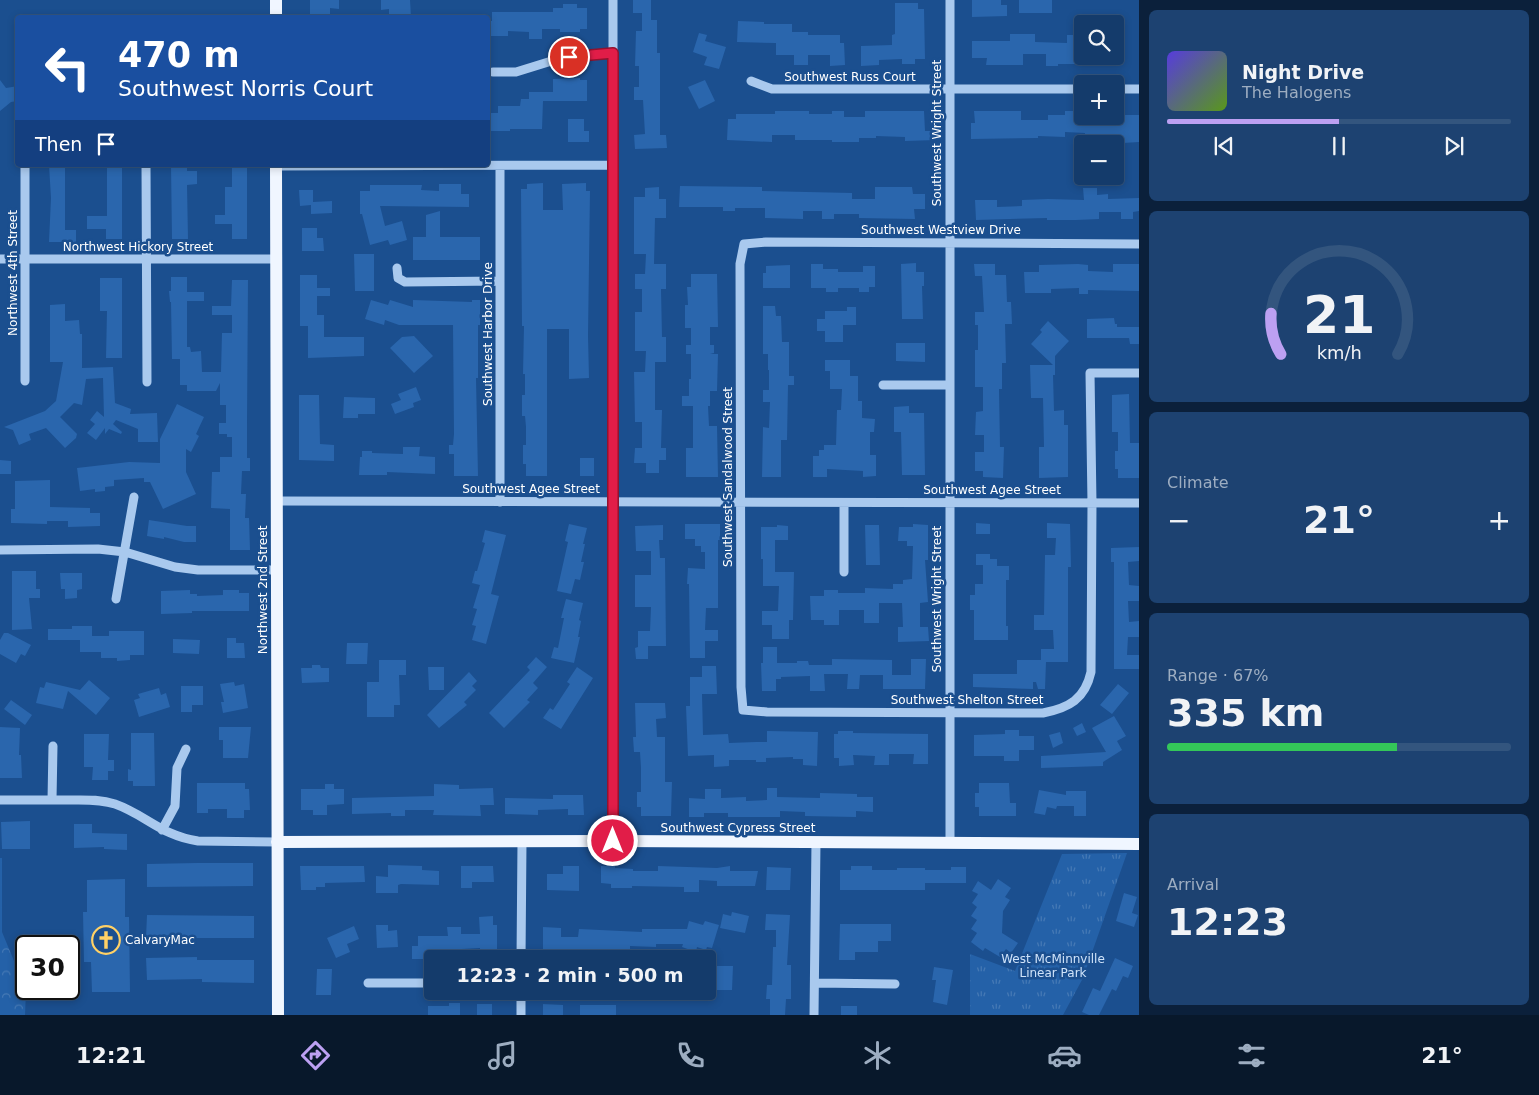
<!DOCTYPE html>
<meta charset="utf-8">
<style>
:root{--surface:#143b6b;--page:#1d4271;--text:#f1f3f6;--muted:#9dadc1;--line:#33557e;--accent:#bca0f2}
body{margin:0;font-family:"DejaVu Sans",sans-serif;background:var(--page);color:var(--text);height:100vh;display:flex;flex-direction:column;font-size:19px;white-space:nowrap}
*{box-sizing:border-box;margin:0}
p{font-size:16px;color:var(--muted)}
.icon{flex:none;width:28px;height:28px;fill:none;stroke:currentColor;stroke-width:2;stroke-linecap:round;stroke-linejoin:round}
.map{position:relative;flex:1;overflow:hidden}
.sheet{display:flex;flex-direction:column;gap:10px;padding:10px;background:#0b203b;width:400px}
.sheet>*{flex:none}
.banner{position:absolute;left:15px;top:15px;width:475px;height:152px;border-radius:5px;box-shadow:0 2px 8px #0003,0 0 0 1px var(--line);background:#1a4fa0;color:#fff;overflow:hidden}
.buttons{position:absolute;left:1074px;top:15px;display:grid;gap:10px}
.buttons a{display:grid;place-items:center;width:50px;height:50px;border-radius:5px;background:var(--surface);box-shadow:0 2px 8px #0003,0 0 0 1px var(--line);font-size:25px}
.speed{position:absolute;left:15px;top:935px;display:flex;gap:10px;font-size:25px;font-weight:700;text-align:center}
.speed>*{display:grid;place-content:center;width:65px;height:65px;border-radius:50%;background:var(--surface);box-shadow:0 2px 8px #0003,0 0 0 1px var(--line);line-height:1}
.speed .limit{border:2px solid #111;border-radius:8px;background:#fff;color:#111}
.pin{position:absolute;display:grid;place-items:center;width:42px;height:42px;color:#fff;margin:-21px;border:2px solid #fff;border-radius:50%;box-shadow:0 1px 5px #0007}
.me{position:absolute;width:55px;margin:-28px;rotate:0deg;stroke-linejoin:round;filter:drop-shadow(0 0 4px #0008)}
.turn{display:flex;align-items:center;gap:18px;height:105px;padding:0 20px;font-size:22px}
.turn .icon{width:65px;height:65px;stroke-width:2.5}
.turn b{display:block;font-size:35px;line-height:42px}
.then{display:flex;align-items:center;height:48px;padding:0 20px;background:#0003;gap:10px;font-size:19px}
.big{font-size:38px;font-weight:800;line-height:1.1}
.sheet .tile{flex:1;display:flex;flex-direction:column;justify-content:center;gap:8px;min-width:0;padding:0 18px;border-radius:8px;background:var(--page)}
.sheet .dial{align-items:center;gap:0}
.dial svg{height:130px;overflow:visible;fill:none;stroke:var(--line);stroke-width:7;stroke-linecap:round;text-anchor:middle}
.dial text{fill:var(--text);stroke:none}
.song{display:flex;align-items:center;gap:15px}
.cover{width:60px;height:60px;border-radius:8px;background:linear-gradient(135deg,hsl(250 70% 55%),hsl(90 70% 35%))}
.played{height:5px;border-radius:2px;background:linear-gradient(90deg,var(--accent) 50%,var(--line) 50%)}
.keys{display:flex;justify-content:space-around;direction:ltr}
.heat{display:flex;justify-content:space-between;align-items:center;font-size:28px;direction:ltr}
.charge{height:8px;border-radius:4px;background:linear-gradient(90deg,#34c759 67%,var(--line) 0)}
.trip{position:absolute;left:424px;top:950px;width:292px;height:50px;border-radius:5px;background:var(--surface);box-shadow:0 2px 8px #0003,0 0 0 1px var(--line);font-weight:800;line-height:50px;text-align:center}
.menu{display:flex;height:80px;justify-content:space-around;align-items:center;background:#08182b;color:var(--muted)}
.menu .icon{width:35px;height:35px}
.menu .active{color:var(--accent)}
.menu b{font-size:22px;color:var(--text)}
main{display:flex;flex:1;min-height:0}
.map>svg:first-child{display:block}
.forest{fill:url(#forest-crowns)}
.park{fill:url(#park-tufts)}
.building{fill:#2a66ad}
.lines{fill:none;stroke-linecap:round;stroke-linejoin:round}
.minor{stroke:#a9c9ee;stroke-width:9}
.major{stroke:#f0f6ff;stroke-width:12}
.route-casing{stroke:#92132f;stroke-width:12}
.route{stroke:#e11d48;stroke-width:9}
.labels{text-anchor:middle;dominant-baseline:central;stroke-width:5;stroke-linejoin:round;paint-order:stroke}
.street-label{font-size:12px;fill:#fff;stroke:#1b4f8f}
.poi-label{font-size:12px;fill:#fff;stroke:#1b4f8f;text-anchor:start}
.park-label{font-size:12px;fill:#cfe3fa;stroke:#1b4f8f}
</style>
<main>
<div class="map">
<svg width="1139" height="1015" viewBox="0 0 1139 1015">
<defs>
<pattern id="forest-crowns" width="20" height="18" patternUnits="userSpaceOnUse" patternTransform="scale(1.25)"><rect width="20" height="18" fill="#2461a8"/><path d="M2 6a3 3 0 1 1 6 0M12 15a3 3 0 1 1 6 0" fill="none" stroke="#4579b5"/></pattern>
<pattern id="park-tufts" width="24" height="20" patternUnits="userSpaceOnUse" patternTransform="scale(1.25)"><rect width="24" height="20" fill="#2461a8"/><path d="M3 7l-1-3M5 7V3M7 7l1-3M15 17l-1-3M17 17v-4M19 17l1-3" fill="none" stroke="#4579b5"/></pattern>
</defs>
<rect width="100%" height="100%" fill="#1b4f8f"/>
<path class="forest" d="M0,858h2v74l24,58 -1,25h-25z"/>
<path class="park" d="M1127,853l-44,125 -20,37h-93v-61l45,17 47,-117z"/>
<path class="building" d="M310,0h29v9l-9,-1v8h-20z
M381,0h29l1,17 -22,1v-9l-8,1z
M633,0h18v20h6v33h3v82h6l1,13 -32,1 -1,-14 11,-1 -2,-34h-9v-13h5v-21h-4l1,-35h6v-18h-9z
M972,0h29v5h6v11l-35,1z
M1019,0h33v13h-33z
M895,3h23v6h6l1,50h-10v5h-13v-5l-23,1v5l-18,1v-20l31,-1v-10l3,-1z
M563,4h14v4h10v21h-7v3h-20v-3h-18v10h-13v-7l-21,-1v5h-20v-15h4v-9h61v-4h10z
M738,21l26,1v2h28v8h16v3h32v8h4l1,22 -15,1v-11h-22v10h-14v-10h-18v-12l-39,-1z
M699,33l8,2 -2,6 21,6 -7,22 -15,-4 3,-8 -14,-5z
M1010,34h25v8l32,1v-8h11l-1,29h-19v2h-12v-12h-23v11h-37l1,-7h-15v-17h38z
M1083,56h16v10h-16z
M580,78v2h7v21h-44l-1,28h-32v2h-22v-18h10v-7h22l1,-7h8v-7h24v-13z
M0,80l6,8 12,-2v15l-7,1 -11,9z
M705,80l10,21 -16,8 -11,-22z
M775,111h34v3h23v-3h12v6h21v-6h59l1,20h11v9l-31,1v-4l-29,-1v2h-17v4h-27v-2h-37v-5h-23v7l-45,-2 1,-21h8v-5h39z
M974,111h47v9h27v-5h17v-4h12v5h20v3l26,-1 -1,-3h17v27l-16,1v-5h-38v-5l-20,-1v5l-27,-1v2l-67,1v-16h4z
M568,119h16v12h5v11h-21z
M49,165h16v65h11v12h-27l2,-44z
M107,165h15v74h-16v-10h-19v-13h20z
M171,165h16v6h10v13l-10,1 1,54h-16z
M232,165h15v74h-15v-15h-17v-9h10v-28h7z
M543,183v27h20l-1,-26 24,-1v8h4l-2,145 1,42 -20,1v-50h-22v147h-21v-12h-3v-19h3v-18l-1,-11h-3v-21h3v-21h-2l1,-48h-2l-1,-137h6v-5z
M439,184h22v10h8v13l-89,-1 5,20 17,-5 5,19 -17,5 -2,-5 -18,5 -8,-31h-2v-23h10v-6h52l-1,5 18,1z
M680,186l82,1v4l90,2v6h23v-12h37l1,7h12v15h-11l1,10 -56,-1v-4h-25v5h-12v-8h-19v8l-38,-1v-10h-30v3h-12v-4h-44z
M659,187v12h7v19h-11l-1,46h12v25h-5l1,48h4v25h-11v48h7l-1,38h5v12h-7v13h-13v-10h-12l1,-15h7v-26h-7l-1,-50h11l1,-21h-11v-39h7v-23h-7v-15h10l1,-20h-12v-57h11v-9z
M1083,188h14v7l11,-1v5l31,-1v13l-6,1v7h-12v-7h-22v7l-23,1h-29v-2l-71,2 -1,-20h22v7l25,-1v-6l26,-1 36,1z
M299,190h14v12l19,-1v12l-21,1v-9l-11,1z
M440,211v26h40v23h-67v-23h13v-22z
M302,228h15v10h6l1,13h-22z
M354,254h20v37h-19z
M916,263v9h8v14h-2l1,33h-21l-1,-55z
M811,264h12v5h15v3h25v-6h12v21h-6v5h-10v-4h-21v4h-12v-4h-15z
M974,264h21v11h11l1,27h4l1,22h-7l1,39h-4v26h-3l1,58h4l-1,31 -20,-1v-6h-8v-19h9v-17h-9l1,-23 7,-1v-24h-8v-37h3v-25h-3v-13h9l-2,-36h-7z
M1078,264l10,1v6l25,1v-8h26v27l-51,-1v4h-9v-6l-28,1v4h-26l-1,-21h15v-7z
M790,265v23h-27v-15h3v-7z
M691,274h26l1,53h-8v18h4v8l-4,1h8l-1,37h-7v15h-2l1,20h8l1,51h-32v-29h7v-42h-11v-10h7v-17h2v-25h-5v-9h5v-17h-6v-23h3l-1,-18h4z
M300,275h17v13h13v8h-13v19h7v22h40v19l-56,2v-32h-8z
M171,277h16v15h17v9h-17v46h3l1,5 10,-1 1,21h19l1,-39h10v-18h-20v-9h19l1,-26h16l-1,143v35h3v13h-8l-1,23h5l-1,24h4l1,32h-20v-41l-19,-1 1,-36h8v-15h12v-20h-5v-3h-8v-11h7v-18h-6v-22l-4,8h-29v-6h-7v-26h-8l-1,-57h-1l-1,-11h2z
M100,278h22v80h-16l1,-47h-7z
M371,300l17,5 2,-5 23,7v-7l59,2v-2h8v25h-2v53h-2l2,98h-24v-22h-5v-9h4l1,-11 -1,-109h-54l-14,-5 -1,5 -19,-6z
M65,304v17l14,-1 1,14h2v34l31,-1 2,36 16,6 -1,5 27,-1 1,29h-20v-13l-22,-9 -3,4 9,8 -1,2 -12,-5 -4,5v-6l-9,12 -9,-7 8,-9 -5,-4 7,-9 7,6 -1,-39 -17,1 -4,26 -8,-2 -14,14 17,17 -1,4 -11,10 -19,-20 -17,6 2,6 -12,5 -6,-15 -9,-3 41,-16 11,-10 7,-39h-13v-57z
M763,306h12l1,10h5l1,26h7v34h5v9h-6l-1,55h-6v37h-19l1,-50 6,1 1,-26h-7v-12h6v-20h-1v-16h-5z
M847,307h9v18h-13v17h-18v-11h-8v-12h8v-8h22z
M1114,318l1,6h2v3h22v17h-9l-1,-6h-42v-19z
M1048,321l21,20 -14,15v19h-2l1,36 10,-1v15h4v52l-29,1v-31h5l-1,-49h-12l-1,-33h23l-22,-21 11,-12 -2,-2z
M414,336l19,20 -19,17 -24,-25 12,-11z
M896,343h29v19l-29,-1z
M825,360h25v16h8v25h4v17l13,1 -1,13h-4v23h6v21l-13,1v-6l-36,-2v8h-14v-21h6v-6h5v-5h12l1,-35h4l1,-21h-12v-18h-5z
M416,387l5,13 -8,3 1,4 -19,7 -4,-10 10,-4 -3,-6z
M1129,394l1,49h9v35h-21v-9h-3v-18h3v-19h-6v-37z
M299,395h20l1,49 14,1v16l-35,-1z
M344,397l31,1v16h-17v4h-15z
M177,404l27,13 -8,17 3,2 -8,16 -5,-3v23l10,22 -33,15 -13,-27h-6v-4l-30,2v6l-9,1v4l-10,1v-3l-15,2 -3,-23 52,-6 31,1v-24z
M909,406v7h15l1,62h-23l-1,-43h-7v-25z
M403,447h17l-1,9 16,1v17l-48,-2v3h-28l1,-18h2v-6h10v2l31,1z
M580,458h14v18h-14z
M0,460l11,1v13h-11z
M50,480v27l40,1v5h10v13l-32,1v-6h-21v3l-36,-1v-14h4v-28z
M149,520l38,6h9v16h-12l-20,-5v2l-17,-3z
M976,523l14,1v10h-14z
M1047,523l23,1 1,43h-3v95h-22l-1,27h-7l-2,-7h-3v7l-60,-2v-13h44v-14h24v-11h13l-1,-19h-19v-15h10l1,-60h10l1,-17h-9z
M569,524l18,4 -4,16h2l-4,18h3l-4,18 -5,-1 -4,15 -14,-3 11,-49 -3,-1z
M685,524h35v16h-2v68h-12l-1,22h13v11h-13v17h-15l-1,-74h-2l1,-16 17,1v-17h-4v-6h-6v-7h-10z
M913,524l15,1v35h-3l3,42 -8,1v24h8l1,14 -31,1v-15h5l-1,-24h-23v20h-15v-13h-25v15h-15v-5h-13l-1,-24h14v-6h14v3h27v-5l28,1v-5h10v-4l9,-1 1,-33h-6v-5h-9l1,-14h14z
M663,525v15h-4l1,18h5l1,88h-18v13h-12l-1,-11 3,-1v-16h12l1,-24h-16v-32h16v-24h-15l-1,-25z
M777,525l11,1v14h-13v32h19l-1,48h-4v19h-17v-14h-10v-14h16l1,-25h-16v-27h-2v-32h16z
M865,525h14l1,40h-14z
M485,530l21,5 -15,59 8,2 -13,48 -14,-4 4,-14 -4,-1 5,-16 -4,-1 7,-23 -8,-2 3,-12h2l8,-28 -3,-1z
M1139,547v14l-11,1 1,23 10,1v15h-11l1,21 10,-1v16h-11l-1,18h12v14h-25v-107h-3v-14z
M976,554h14v5h7v7h12v14h-3v46h2v14h-34v-30h-4v-15h5v-11h8v-19h-7z
M12,571h24v18h4v9h-11l3,31 -20,1z
M60,573h22v16l-5,1v8l-12,1v-10h-4z
M190,590v4h7v2l26,-1v-5h16v3h10v18h-57v2l-31,1v-23z
M566,599l17,4 -4,17 2,1 -3,16h2l-6,26 -23,-5 3,-11 4,1 6,-30h-3z
M72,626h20v10h17v-5h35v24h-14v5l-13,1v-3h-16v-6h-21v-12h-32v-11h24z
M4,633h4l23,12 -6,11 -4,-2 -5,9 -16,-9v-14z
M227,638h9v5h8l1,15h-18z
M173,639l27,1 -1,14 -26,-1z
M347,643h21l-1,21h-21z
M763,647h14v16h20v-2h11l1,4h23v-6l60,1v15h19v-16h15l-1,30h-42v-14h-23l-1,14h-12l1,-15h-24l1,17h-15v-15l-29,1v2h-5v12h-14l-1,-28h2z
M536,657l11,10 -14,16 5,5 -11,12 3,2 -26,26 -15,-15 41,-43 -3,-3z
M379,660h27v15h-7l1,30h-6v12h-27v-35h12z
M312,665h8l1,3h8v14l-27,1 -1,-15h11z
M702,666h14l1,28h-15l1,41 25,-1 1,9 27,-1h11v-11l51,1 -1,34 -14,-1v-6h-10v-2l-27,1v4h-10v-2h-27v6l-15,1v-12l-26,1 -2,-50h4v-29h12z
M428,667h16v23h-15z
M577,667l16,11 -32,51 -18,-11 7,-10 3,2 17,-26 -3,-2z
M469,672l8,9 -5,5 4,4 -12,12 3,3 -28,23 -12,-13z
M89,680l21,18 -14,17 -28,-24 -5,18 -27,-6 4,-16 4,1 2,-6 34,8z
M234,682l1,4 9,-2 4,24 -25,5 -2,-11h3l-4,-18z
M1118,684l11,9 -17,21 -12,-9z
M181,686h22v19h-11v7h-11z
M159,688l2,7 5,-2 4,14 -31,10 -5,-17 6,-2 -2,-4z
M11,700l21,15 -7,10 -21,-16z
M635,703h30l1,15 -10,1 1,18h8v45h7l-1,34h-30v-9h-4v-15h4v-24l-1,-16h-6l-1,-15h3z
M1114,716l12,20 -9,5 5,9 -19,12v4l-62,2v-12l65,-4 -14,-24z
M1082,723l4,9 -9,4 -4,-8z
M0,727l20,1 -1,27h2l1,23h-22z
M219,727h32l-3,31h-25v-18h-4z
M1005,730h14v6h15v14h-15v11h-15v-5h-30v-21l31,-1z
M838,731h15v2l75,1v30h-15l1,-10h-25v11h-15l1,-9 -22,-1 1,10 -15,1v-8h-5v-24h4z
M1060,732l3,11 -10,5 -4,-13z
M131,733h23l1,53h-22v-5h-5v-12l3,1z
M84,734h25l-1,26h6v11h-6v9h-16l1,-13h-9z
M197,783h48v6h4l1,21h-6v8h-17v-9h-19v4h-11z
M979,783h30l1,20h6v13h-37v-9h-4v-14h4z
M325,784h9v5h10v15l-17,1v10h-14v-5h-12v-21h24z
M434,784l25,1v4l34,-1 1,17h-14l1,11 -48,-1 1,-5h-29v6h-14v-3l-39,1v-16l82,-2z
M767,788h10v9l43,1v-5l37,1v3h16v15l-17,-1v6l-51,-1v-4l-25,-1v6h-52v-4h-24v4h-15v-19l16,1v-10h16v9l25,-1v4l21,-1z
M1039,790l27,5v-4h20v25h-12v-10h-17l-1,3 -9,-2 -2,8 -11,-2z
M553,795h30l1,20h-16v-6l-30,1v5l-33,-1v-16l48,1z
M30,821v28h-28l-1,-27z
M74,824h18v9l35,1v16l-23,-1v-2l-30,1z
M197,863h56v23l-106,1v-23z
M388,865l34,1v4l17,1v14l-38,-1 -3,1v8h-22v-17l12,1z
M300,866h64l1,16 -40,1v4h-9v3h-15z
M461,866h32l1,16h-22v6h-11z
M563,866h16v25l-32,-1v-16h16z
M601,866h14v2l18,1v2h25v-5l59,2 13,-2v5h28l-3,15h-38v-5l-18,-1v12h-15v-5l-52,-1v2h-21v-4l-10,-1z
M851,866h21v4h25v-2h28v2h26v-3h15v16h-41v7h-85v-20h11z
M767,867l24,1 -1,22h-24z
M125,879v38h4l1,75h-38l-1,-30h-7l-1,-50h4v-32z
M998,879l13,9 -6,9 5,3 -7,11 -1,22 16,10 -7,10 -5,-4 -6,8 -15,-9 -2,3 -12,-9 6,-9 -6,-4 6,-9 -6,-4 6,-9 -5,-4 6,-9 -6,-3 6,-10 13,9z
M1124,893l13,4 -5,16 6,2 -4,12 -18,-6z
M732,912l17,4 -4,17 -25,-5 3,-14 8,2z
M766,914l24,1 -3,50h4v34h-5l-1,16h-15v-16h-4l1,-14h5l1,-38h3v-17h-11z
M147,915l107,1v22h-108z
M493,916v9h4v34h-17v-11l-18,1v10h-50v-13h6v-10h30l-1,-9h14v7h19l-1,-17z
M689,921l14,4 2,-4 14,4 -7,23 -5,-1 -1,3 -9,-3 -1,5 -14,-5 1,-3h-27v3l-26,-1v9l-46,-1v5h-35v-9h-6v-23l18,1v9h17l1,-8 63,3v-3h45z
M840,924h51v17h-13v11h-23v8h-16z
M376,925h12v6l9,-1 1,17 -21,1z
M354,926l5,13 -12,5 3,8 -14,6 -9,-20z
M197,957v3h57v23l-52,-1v-3l-55,1 -1,-22z
M1115,958l18,8 -5,12 -5,-2 -7,15 -4,-2 -13,26h-10l-7,-3 11,-24 7,3z
M716,966h17l-1,24h-17z
M934,967l19,3 -6,35 -14,-3 3,-22h-4z
M317,969h15l-1,26h-15z
M449,1003h11v12h-32v-9h21z
M477,1004h15v11h-15z
M543,1004l20,1v10h-20z
M580,1005h36v10h-36z
M841,1006h16v9h-16z"/>
<g class="lines">
<path class="minor" d="M613,0v841
M950,0v843
M493,72h23l42,-13 21,-4 34,-2
M751,81l21,8h310
M1115,89h24
M25,165v216
M146,165l1,217
M276,166l337,-1
M500,166v336
M1139,244l-373,-2 -22,2 -4,20 1,423 2,23 24,2 276,1c26,-5 42,-14 48,-41l1,-169 -2,-130h49
M0,259h277
M397,268l1,10 7,4 95,-1
M883,385h67
M277,501l862,2
M844,503v69
M0,550l98,-1 27,3 50,15 23,3h79
M116,599l18,-102
M0,800c23,0 46,0 69,0 15,0 31,-1 46,4 31,11 47,32 83,37l79,1
M52,800l1,-54
M162,830l13,-24 2,-38 9,-19
M521,959l1,-117
M368,983h64
M816,983l79,1
M521,991v24
M814,1015l2,-173"/>
<path class="major" d="M276,18v-18
M276,165l2,850
M277,842l336,-1 526,3"/>
</g>
<g class="lines">
<defs>
<path id="route" d="M569,57l44,-4v788"/>
</defs>
<use href="#route" class="route-casing"/>
<use href="#route" class="route"/>
</g>
<defs>
<symbol id="church-ring" viewBox="-11 -11 22 22"><circle r="9.5" fill="#1b4f8f" stroke="#ffd166" stroke-width="1.5"/><path d="M-1.2-6h2.4v3.5h3.3v2.4h-3.3V6h-2.4V-.1h-3.3v-2.4h3.3Z" fill="#ffd166"/></symbol>
</defs>
<g fill-rule="evenodd">
<use href="#church-ring" x="90" y="924" width="32" height="32"/>
</g>
<g class="labels">
<g class="street-label">
<text x="850" y="77">Southwest Russ Court</text>
<text transform="translate(937 133) rotate(-90)">Southwest Wright Street</text>
<text x="941" y="230">Southwest Westview Drive</text>
<text x="138" y="247">Northwest Hickory Street</text>
<text transform="translate(13 273) rotate(-90)">Northwest 4th Street</text>
<text transform="translate(488 334) rotate(-90)">Southwest Harbor Drive</text>
<text transform="translate(728 477) rotate(-90)">Southwest Sandalwood Street</text>
<text x="531" y="489">Southwest Agee Street</text>
<text x="992" y="490">Southwest Agee Street</text>
<text transform="translate(263 590) rotate(-90)">Northwest 2nd Street</text>
<text transform="translate(937 599) rotate(-90)">Southwest Wright Street</text>
<text x="967" y="700">Southwest Shelton Street</text>
<text x="738" y="828">Southwest Cypress Street</text>
</g>
<g class="poi-label">
<text x="125" y="940">CalvaryMac</text>
</g>
<g class="park-label">
<text x="1053" y="959">West McMinnville<tspan x="1053" dy="14">Linear Park</tspan></text>
</g>
</g>
</svg>
<div class="buttons">
<a><svg class="icon" aria-label="search" viewBox="0 0 24 24"><circle cx="10" cy="10" r="6"/><path d="M15 15l6 6"/></svg></a>
<a>+</a>
<a>−</a>
</div>
<div class="speed"><div class="limit">30</div></div>
<div class="pin" style="left:569px;top:57px;background:#d93025"><svg class="icon" aria-label="arrive" viewBox="0 0 24 24"><path d="M6 21V4h12l-3 4 3 4H6"/></svg></div>
<svg class="me" style="left:613px;top:841px" viewBox="-20 -20 40 40"><circle r="17" fill="#e11d48" stroke="#fff" stroke-width="3"/><path d="M0-11L8 9 0 5-8 9z" fill="#fff"/></svg>
<div class="trip">12:23 · 2 min · 500 m</div>
<div class="banner">
<div class="turn"><svg class="icon" aria-label="left" viewBox="0 0 24 24"><path d="M17 20v-9H6M10 6l-5 5 5 5"/></svg><div><b>470 m</b>Southwest Norris Court</div></div>
<div class="then">Then<svg class="icon" aria-label="arrive" viewBox="0 0 24 24"><path d="M6 21V4h12l-3 4 3 4H6"/></svg></div>
</div>
</div>
<section class="sheet">
<div class="tile">
<div class="song"><i class="cover"></i><div><b>Night Drive</b><p>The Halogens</p></div></div>
<div class="played"></div>
<div class="keys"><svg class="icon" aria-label="previous" viewBox="0 0 24 24"><path d="M18 5L8 12l10 7zM5 5v14"/></svg><svg class="icon" aria-label="pause" viewBox="0 0 24 24"><path d="M8 5v14M16 5v14"/></svg><svg class="icon" aria-label="next" viewBox="0 0 24 24"><path d="M6 5l10 7-10 7zM19 5v14"/></svg></div>
</div>
<div class="tile dial"><svg viewBox="0 0 100 80">
<path d="M14 69A42 42 0 1 1 86 69"/>
<path d="M14 69A42 42 0 0 1 8 44" stroke="#bca0f2"/>
<text x="50" y="56" font-size="32" font-weight="700">21</text>
<text x="50" y="72" font-size="11">km/h</text>
</svg></div>
<div class="tile"><p>Climate</p>
<div class="heat"><a>−</a><b class="big">21°</b><a>+</a></div>
</div>
<div class="tile"><p>Range · 67%</p><b class="big">335 km</b><div class="charge"></div></div>
<div class="tile"><p>Arrival</p><b class="big">12:23</b></div>
</section>
</main>
<nav class="menu">
<b>12:21</b>
<svg class="icon active" aria-label="directions" viewBox="0 0 24 24"><path d="M12 3l9 9-9 9-9-9zM9 14v-3h6M13 9l2 2-2 2"/></svg>
<svg class="icon" aria-label="music" viewBox="0 0 24 24"><path d="M9 18V5l10-2v13"/><circle cx="6" cy="18" r="3"/><circle cx="16" cy="16" r="3"/></svg>
<svg class="icon" aria-label="phone" viewBox="0 0 24 24"><path d="M5 4h4l2 5-3 2q2 4 5 5l2-3 5 2v4C11 20 4 13 5 4z"/></svg>
<svg class="icon" aria-label="climate" viewBox="0 0 24 24"><path d="M12 3v18M4 7l16 10M4 17L20 7"/></svg>
<svg class="icon" aria-label="car" viewBox="0 0 24 24"><path d="M5 17H2v-5l4-1 3-4h7l3 4 3 1v5h-3M9 17h6M6 11h13"/><circle cx="7" cy="17" r="2"/><circle cx="17" cy="17" r="2"/></svg>
<svg class="icon" aria-label="filters" viewBox="0 0 24 24"><path d="M4 7h16M4 17h16"/><circle cx="9" cy="7" r="2"/><circle cx="15" cy="17" r="2"/></svg>
<b>21°</b>
</nav>
